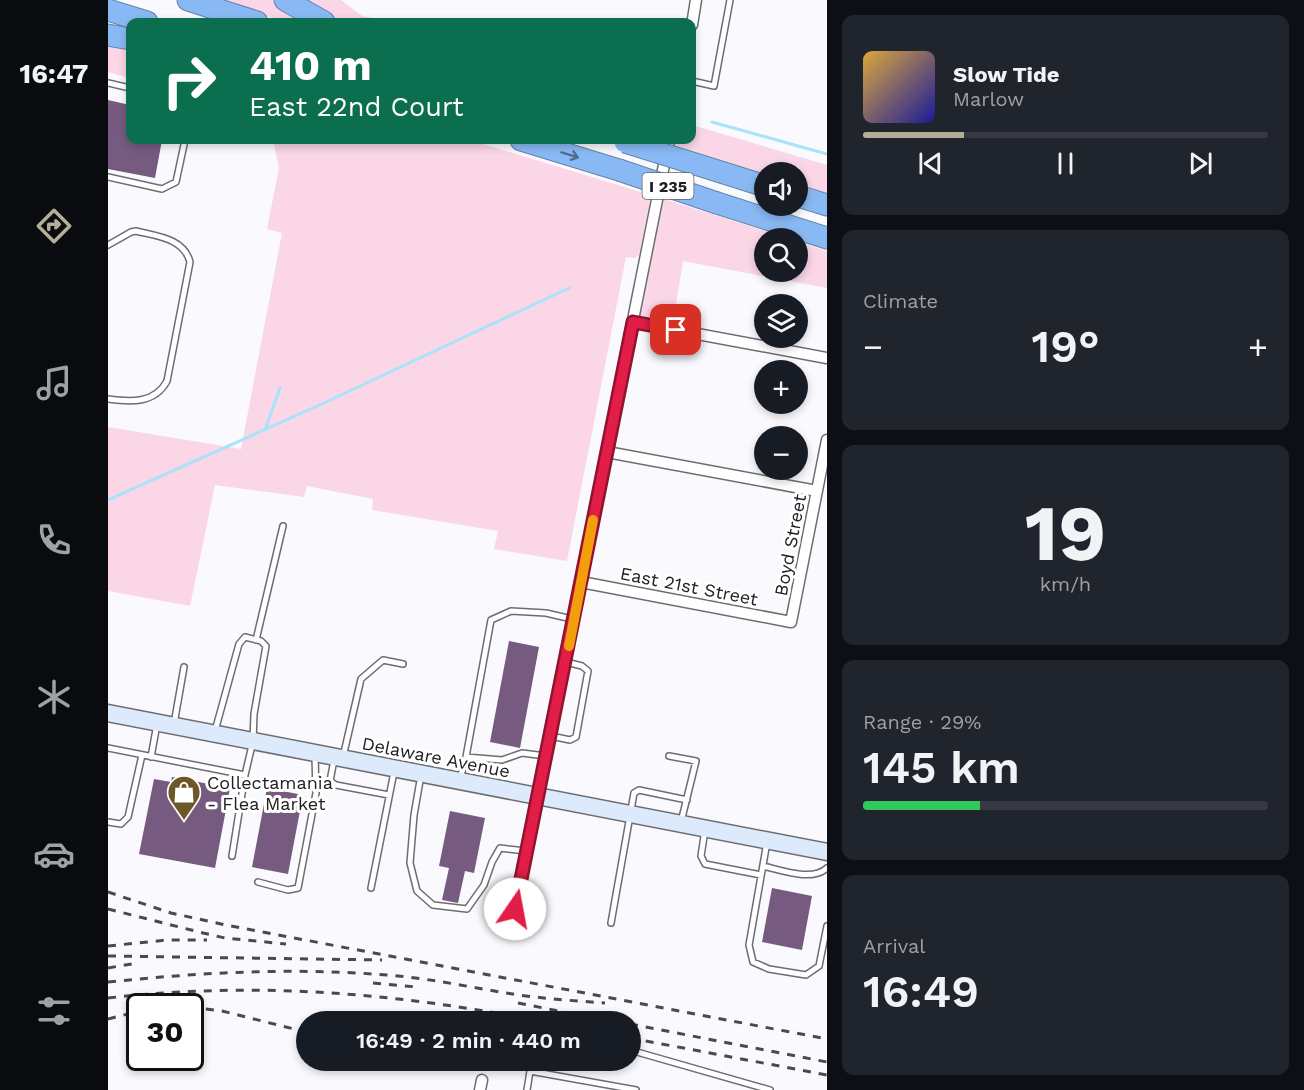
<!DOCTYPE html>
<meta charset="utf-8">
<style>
:root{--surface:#171b24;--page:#20242c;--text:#f1f3f6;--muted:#9ea1a6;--line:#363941;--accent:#b6ad99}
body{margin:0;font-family:"Work Sans",sans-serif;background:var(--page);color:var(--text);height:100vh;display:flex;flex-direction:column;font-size:22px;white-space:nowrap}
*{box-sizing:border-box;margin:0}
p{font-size:20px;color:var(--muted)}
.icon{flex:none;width:33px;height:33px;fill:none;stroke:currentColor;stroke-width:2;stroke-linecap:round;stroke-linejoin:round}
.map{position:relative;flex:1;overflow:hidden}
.details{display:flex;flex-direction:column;gap:15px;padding:15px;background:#0d0f14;width:477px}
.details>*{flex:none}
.banner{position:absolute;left:18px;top:18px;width:570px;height:126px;border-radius:12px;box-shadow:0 3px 9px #0003;background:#0b6e4f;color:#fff;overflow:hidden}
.fabs{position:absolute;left:646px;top:162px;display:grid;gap:12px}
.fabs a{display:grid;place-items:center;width:54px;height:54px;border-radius:50%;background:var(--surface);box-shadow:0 3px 9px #0003;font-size:30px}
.speed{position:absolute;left:18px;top:993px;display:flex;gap:12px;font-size:30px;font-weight:700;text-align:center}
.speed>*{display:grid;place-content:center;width:78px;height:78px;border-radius:50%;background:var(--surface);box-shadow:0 3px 9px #0003;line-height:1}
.speed .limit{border:3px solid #111;border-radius:9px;background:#fff;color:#111}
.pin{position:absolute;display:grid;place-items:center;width:51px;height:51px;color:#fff;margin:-26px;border-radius:12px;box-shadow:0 3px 9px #0006}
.me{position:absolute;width:66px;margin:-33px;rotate:12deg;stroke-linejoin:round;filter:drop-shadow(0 0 4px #0008)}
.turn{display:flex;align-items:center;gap:21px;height:126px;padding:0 24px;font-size:27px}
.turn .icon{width:78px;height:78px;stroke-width:2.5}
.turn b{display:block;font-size:42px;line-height:51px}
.big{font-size:45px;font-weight:600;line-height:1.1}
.details .card{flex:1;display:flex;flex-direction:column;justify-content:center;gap:9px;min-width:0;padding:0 21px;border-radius:12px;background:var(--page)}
.details .dial{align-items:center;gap:0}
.dial b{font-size:78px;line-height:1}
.song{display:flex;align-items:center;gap:18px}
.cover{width:72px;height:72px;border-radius:9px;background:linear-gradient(135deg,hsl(40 70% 55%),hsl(240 70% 35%))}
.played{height:6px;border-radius:3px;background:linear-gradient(90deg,var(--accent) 25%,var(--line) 25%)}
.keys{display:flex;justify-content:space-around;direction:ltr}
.heat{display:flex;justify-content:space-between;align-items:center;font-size:33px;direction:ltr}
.charge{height:9px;border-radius:4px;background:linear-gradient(90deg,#34c759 29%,var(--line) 0)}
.trip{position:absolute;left:188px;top:1011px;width:345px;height:60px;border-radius:30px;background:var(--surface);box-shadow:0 3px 9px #0003;font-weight:600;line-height:60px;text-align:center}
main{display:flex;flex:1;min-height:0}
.tabs{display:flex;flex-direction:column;width:108px;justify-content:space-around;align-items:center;background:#090b0e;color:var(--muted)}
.tabs .icon{width:42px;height:42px}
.tabs .on{color:var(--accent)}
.tabs b{font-size:27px;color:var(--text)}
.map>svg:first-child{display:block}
.green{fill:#fad6e6}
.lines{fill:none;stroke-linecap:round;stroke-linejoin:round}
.stream{stroke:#a7e3f9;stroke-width:3}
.building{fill:#765a80}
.service-casing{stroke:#6d6d71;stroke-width:8}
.minor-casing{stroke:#6d6d71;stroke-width:13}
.secondary-casing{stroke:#6d6d71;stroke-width:19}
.motorway-casing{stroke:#6483aa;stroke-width:23}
.service{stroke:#fff;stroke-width:5}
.minor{stroke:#fff;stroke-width:10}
.secondary{stroke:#dceafc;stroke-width:16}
.motorway{stroke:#89b9f4;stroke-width:21}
.rail{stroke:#4a4a4d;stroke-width:3;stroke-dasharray:8 8;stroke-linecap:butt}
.motorway-bridge-casing{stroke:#6483aa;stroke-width:23;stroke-linecap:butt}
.motorway-bridge{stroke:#89b9f4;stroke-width:21}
.oneway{stroke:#546c8b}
.route-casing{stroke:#92132f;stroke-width:15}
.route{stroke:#e11d48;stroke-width:10}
.slow{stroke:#f59e0b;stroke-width:10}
.labels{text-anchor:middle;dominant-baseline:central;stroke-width:6;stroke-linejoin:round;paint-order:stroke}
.shield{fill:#fff;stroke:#636364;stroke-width:1.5}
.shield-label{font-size:16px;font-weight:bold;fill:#202022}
.street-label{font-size:18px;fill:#202022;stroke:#fff}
.poi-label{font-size:18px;fill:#202022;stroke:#fff;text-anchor:start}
</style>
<main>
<nav class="tabs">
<b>16:47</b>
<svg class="icon on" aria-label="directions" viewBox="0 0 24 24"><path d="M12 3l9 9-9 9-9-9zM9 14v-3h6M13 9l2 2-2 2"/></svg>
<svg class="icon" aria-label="music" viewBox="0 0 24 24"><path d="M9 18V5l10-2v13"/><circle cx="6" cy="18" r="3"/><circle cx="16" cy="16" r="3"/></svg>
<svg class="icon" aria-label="phone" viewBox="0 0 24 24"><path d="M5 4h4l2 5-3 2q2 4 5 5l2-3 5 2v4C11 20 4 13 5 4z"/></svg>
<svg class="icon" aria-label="climate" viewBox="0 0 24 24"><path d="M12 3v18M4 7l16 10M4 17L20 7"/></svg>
<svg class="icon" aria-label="car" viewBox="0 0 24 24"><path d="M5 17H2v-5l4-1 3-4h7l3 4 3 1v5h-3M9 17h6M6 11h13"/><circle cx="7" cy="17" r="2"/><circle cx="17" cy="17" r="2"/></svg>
<svg class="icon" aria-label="filters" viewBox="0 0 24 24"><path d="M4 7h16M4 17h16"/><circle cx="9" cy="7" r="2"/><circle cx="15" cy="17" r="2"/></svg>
</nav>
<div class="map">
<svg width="719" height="1090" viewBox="0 0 719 1090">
<rect width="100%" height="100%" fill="#f9f9fe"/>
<path class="green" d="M107,0h57l36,22h-21z
M185,0h48l21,16 32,6h-54z
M0,42l22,2v34l-22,-6z
M584,125l135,40v29l-29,-10v-12h-33v2l-94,-30 1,-4h20z
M165,140h197l181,55 -12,60 -4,3 -9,-1 -59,304 -73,-12 4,-18 -126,-21 1,-11 -66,-13 -3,11 -89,-12 -25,121 -82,-15v-164l133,22 41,-216 -15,-4 12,-61z
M553,198l127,40h-23v34h33v-30l29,9v37l-144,-27 -10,62 -30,-5 -3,-2 -1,-4z"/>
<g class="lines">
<path class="stream" d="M604,122l115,32
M157,430l15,-42
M0,500l216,-97 245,-115"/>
</g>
<path class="building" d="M0,100l22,5v35h32l-7,38 -47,-9z
M401,641l30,6 -19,101 -30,-6z
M64,777l58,11 -15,80 -76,-14 15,-75 17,3z
M159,788l36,7 -15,79 -36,-7z
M342,811l35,7 -11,55 -9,-2 -7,32 -16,-3 7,-32 -10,-2z
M664,888l40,8 -10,54 -40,-8z"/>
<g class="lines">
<defs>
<path id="service" d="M584,81l22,5 16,-86
M0,83l22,5
M0,177l54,12 14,-7 9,-42
M0,245l23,-13 5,-1c20,5 48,7 54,31l-23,119c-12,23 -37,21 -59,18
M148,640l27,-114
M66,724l10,-57
M443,736l19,4 6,-3 12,-66 -6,-5 -16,-4
M0,748l137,27 8,-34 1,-27 12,-68 -5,-5 -16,-4 -6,7 -24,87
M561,756l27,5 -15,61
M43,757l6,-33
M235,757l18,-78 22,-19 20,4
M358,757l25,-137 20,-9 35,2 26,6
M226,760l-4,21 6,4 53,10
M313,775l-7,40 -4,48 7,28 16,14 34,4 17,-24 8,-23 8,-14 26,3
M352,779l6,-22 36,3 20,-7 24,3
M0,822l13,2 7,-7 14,-62
M597,830l-4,26 4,8 56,11
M659,842l-18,103 4,17 16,7 37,6 13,-9 8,-40
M124,856l13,-81
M655,866c18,4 49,16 64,2
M150,882l30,8 10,-2 18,-95 -1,-37
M263,888l23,-116
M503,923l23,-130 5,-3 48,10
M522,1050l140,40
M419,1090l3,-19 106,19"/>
<path id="minor" d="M584,25l4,-25
M525,322l194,36
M499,452l210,39
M473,582l210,40 36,-182
M420,921l-13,-12 154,-769
M372,1090l2,-10"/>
<path id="secondary" d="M0,713l719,139"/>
<path id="motorway" d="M80,0l69,22
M177,0l39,22
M0,10l39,12
M0,35l22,4
M413,140l98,30
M616,173l41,13
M690,196l29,9
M609,203l110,35"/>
</defs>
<use href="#service" class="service-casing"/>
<use href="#minor" class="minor-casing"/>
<use href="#secondary" class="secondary-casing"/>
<use href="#motorway" class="motorway-casing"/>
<use href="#service" class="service"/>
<use href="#minor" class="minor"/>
<use href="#secondary" class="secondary"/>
<use href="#motorway" class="motorway"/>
<path class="rail" d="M0,892l63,21 55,12 601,114
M0,909l95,24 22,5 61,6
M0,946l59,-6h40
M0,956l274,4
M0,968l29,-5
M0,982c97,-10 193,-15 290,-6 41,4 81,13 121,19 29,4 58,6 86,8
M265,983l44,4
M0,998c150,-17 289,-5 437,24
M410,1003l97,19
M82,1007l32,4 84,21
M0,1019l32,-8
M522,1024l197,38
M522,1038l197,37"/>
<defs>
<path id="motorway-bridge" d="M517,142l99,31
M511,170l98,33"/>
</defs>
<use href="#motorway-bridge" class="motorway-bridge-casing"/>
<use href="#motorway-bridge" class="motorway-bridge"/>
</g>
<defs><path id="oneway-shaft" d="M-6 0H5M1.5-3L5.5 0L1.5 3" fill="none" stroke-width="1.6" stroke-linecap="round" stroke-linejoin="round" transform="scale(1.5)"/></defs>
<use class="oneway" href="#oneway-shaft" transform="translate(462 155) rotate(17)"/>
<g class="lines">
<defs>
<path id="route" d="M407,909l118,-587 43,8"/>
</defs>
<use href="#route" class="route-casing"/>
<use href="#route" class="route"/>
<path class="slow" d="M461,646l24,-126"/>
</g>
<defs>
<symbol id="shop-pin" viewBox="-11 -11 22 30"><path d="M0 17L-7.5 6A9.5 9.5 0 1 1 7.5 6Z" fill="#6e5727" stroke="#fff"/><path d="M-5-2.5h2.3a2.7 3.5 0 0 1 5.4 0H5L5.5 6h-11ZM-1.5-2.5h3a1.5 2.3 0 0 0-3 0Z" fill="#fff"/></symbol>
</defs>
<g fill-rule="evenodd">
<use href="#shop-pin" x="57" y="773" width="38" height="52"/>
</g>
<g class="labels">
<rect class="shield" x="534.5" y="173" width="51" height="26" rx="4.5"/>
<g class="shield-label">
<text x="560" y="186">I 235</text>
</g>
<g class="street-label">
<text transform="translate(682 545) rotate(-79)">Boyd Street</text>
<text transform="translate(581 586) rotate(11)">East 21st Street</text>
<text transform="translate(328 757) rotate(11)">Delaware Avenue</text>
</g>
<g class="poi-label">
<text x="99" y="782">Collectamania<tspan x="99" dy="21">- Flea Market</tspan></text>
</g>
</g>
</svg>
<div class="fabs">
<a><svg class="icon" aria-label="sound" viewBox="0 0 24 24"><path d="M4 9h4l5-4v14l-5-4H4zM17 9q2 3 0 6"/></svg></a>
<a><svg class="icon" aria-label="search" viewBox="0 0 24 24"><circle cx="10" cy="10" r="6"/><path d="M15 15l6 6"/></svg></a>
<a><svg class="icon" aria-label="layers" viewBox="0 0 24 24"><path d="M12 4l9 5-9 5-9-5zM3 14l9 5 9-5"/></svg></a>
<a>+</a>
<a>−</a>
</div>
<div class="speed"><div class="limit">30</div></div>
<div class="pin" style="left:568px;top:330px;background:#d93025"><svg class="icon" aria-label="arrive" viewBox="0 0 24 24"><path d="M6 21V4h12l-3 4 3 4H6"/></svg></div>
<svg class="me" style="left:407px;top:909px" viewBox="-20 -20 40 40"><circle r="19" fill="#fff"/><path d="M0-13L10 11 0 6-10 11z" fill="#e11d48"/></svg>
<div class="trip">16:49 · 2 min · 440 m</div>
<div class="banner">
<div class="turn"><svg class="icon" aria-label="right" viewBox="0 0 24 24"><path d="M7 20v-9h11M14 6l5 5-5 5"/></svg><div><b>410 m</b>East 22nd Court</div></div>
</div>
</div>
<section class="details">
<div class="card">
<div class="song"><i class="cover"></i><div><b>Slow Tide</b><p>Marlow</p></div></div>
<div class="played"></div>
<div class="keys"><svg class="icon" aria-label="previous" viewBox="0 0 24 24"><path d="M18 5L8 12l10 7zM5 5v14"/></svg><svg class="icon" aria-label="pause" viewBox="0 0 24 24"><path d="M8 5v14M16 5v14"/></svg><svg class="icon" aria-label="next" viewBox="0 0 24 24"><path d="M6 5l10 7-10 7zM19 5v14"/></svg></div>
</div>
<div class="card"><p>Climate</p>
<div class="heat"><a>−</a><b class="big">19°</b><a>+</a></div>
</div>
<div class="card dial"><b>19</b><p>km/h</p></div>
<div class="card"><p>Range · 29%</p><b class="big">145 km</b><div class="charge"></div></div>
<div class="card"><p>Arrival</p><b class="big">16:49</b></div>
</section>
</main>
